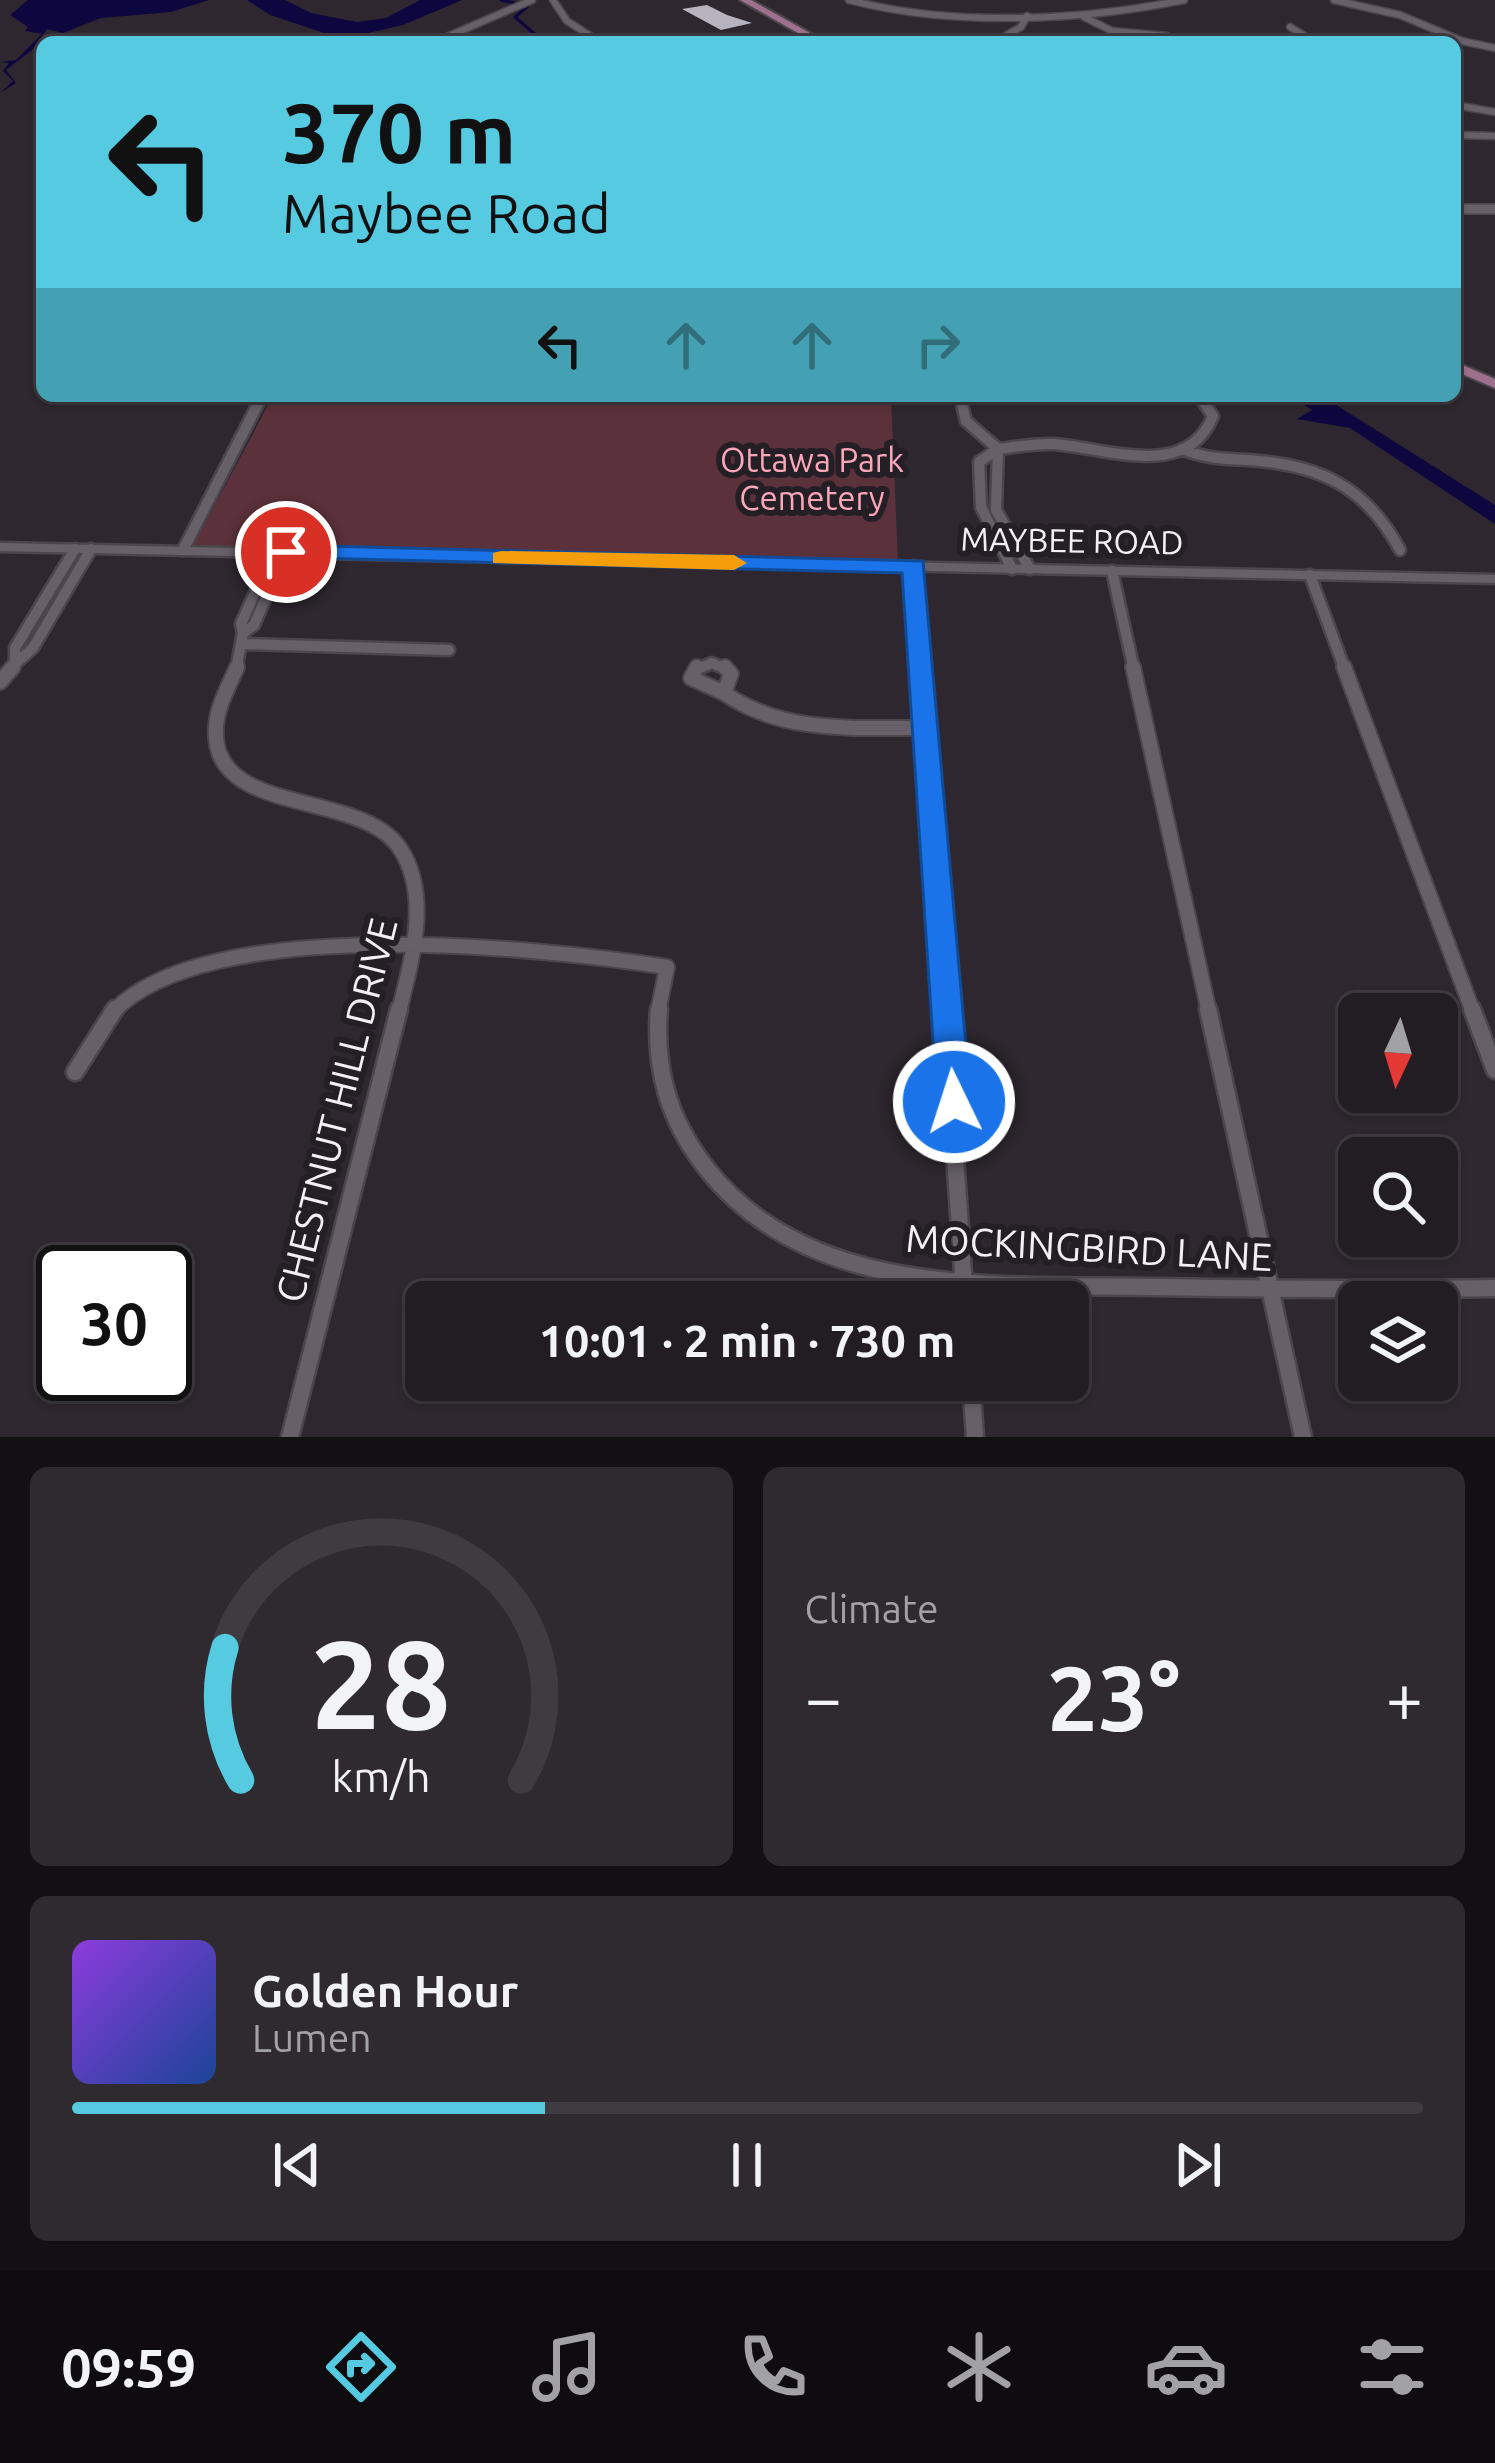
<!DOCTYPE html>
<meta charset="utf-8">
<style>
:root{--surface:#221d23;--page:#2e2a30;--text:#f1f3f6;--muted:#a2a2a6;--line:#3f3b41;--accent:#55cae0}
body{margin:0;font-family:Ubuntu,sans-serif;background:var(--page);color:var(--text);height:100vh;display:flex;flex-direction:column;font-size:45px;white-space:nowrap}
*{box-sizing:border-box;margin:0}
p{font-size:39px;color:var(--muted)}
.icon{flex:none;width:66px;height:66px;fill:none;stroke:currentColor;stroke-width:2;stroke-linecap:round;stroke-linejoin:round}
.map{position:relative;height:1437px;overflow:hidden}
.side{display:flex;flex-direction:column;gap:30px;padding:30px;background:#131013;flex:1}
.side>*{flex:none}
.banner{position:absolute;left:36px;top:36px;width:1425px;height:366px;border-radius:18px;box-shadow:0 3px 9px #0004,0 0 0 3px var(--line);background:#55cae0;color:#111;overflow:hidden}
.needle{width:78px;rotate:184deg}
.fabs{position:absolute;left:1338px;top:993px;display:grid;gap:24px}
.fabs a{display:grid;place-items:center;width:120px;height:120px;border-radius:18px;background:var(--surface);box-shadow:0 3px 9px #0004,0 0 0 3px var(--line);font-size:60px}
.speed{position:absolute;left:36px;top:1245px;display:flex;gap:24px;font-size:60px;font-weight:700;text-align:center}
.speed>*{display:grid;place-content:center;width:156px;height:156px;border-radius:50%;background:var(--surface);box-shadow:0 3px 9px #0004,0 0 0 3px var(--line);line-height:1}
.speed .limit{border:6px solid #111;border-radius:18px;background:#fff;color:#111}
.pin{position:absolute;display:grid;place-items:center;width:102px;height:102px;color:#fff;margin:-51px;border:6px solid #fff;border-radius:50%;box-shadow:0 3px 12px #0007}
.me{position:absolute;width:132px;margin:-66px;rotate:356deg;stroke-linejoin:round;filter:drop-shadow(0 0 9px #0008)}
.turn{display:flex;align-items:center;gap:42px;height:252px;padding:0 48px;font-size:54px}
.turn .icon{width:156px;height:156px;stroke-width:2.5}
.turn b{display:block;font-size:84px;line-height:102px}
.lanes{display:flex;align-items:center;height:114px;padding:0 48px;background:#0003;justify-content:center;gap:60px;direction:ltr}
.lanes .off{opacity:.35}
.big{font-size:90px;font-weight:700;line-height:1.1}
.side .tile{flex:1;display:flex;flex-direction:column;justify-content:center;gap:18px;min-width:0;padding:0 42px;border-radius:18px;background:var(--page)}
.side .dial{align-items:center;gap:0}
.dial svg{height:312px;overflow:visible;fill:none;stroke:var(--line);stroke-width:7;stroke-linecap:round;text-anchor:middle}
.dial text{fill:var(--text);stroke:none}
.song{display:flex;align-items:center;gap:36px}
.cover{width:144px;height:144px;border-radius:18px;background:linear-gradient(135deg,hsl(270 70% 55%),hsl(220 70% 35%))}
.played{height:12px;border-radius:6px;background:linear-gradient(90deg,var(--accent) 35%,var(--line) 35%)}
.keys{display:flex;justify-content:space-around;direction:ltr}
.heat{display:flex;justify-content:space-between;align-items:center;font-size:66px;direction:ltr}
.side .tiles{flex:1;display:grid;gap:30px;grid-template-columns:1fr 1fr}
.tile:last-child{grid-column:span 2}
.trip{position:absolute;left:405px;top:1281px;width:684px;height:120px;border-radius:18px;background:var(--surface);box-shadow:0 3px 9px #0004,0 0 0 3px var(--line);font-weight:700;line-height:120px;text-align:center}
.tabs{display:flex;height:192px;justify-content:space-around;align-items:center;background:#0e0c0e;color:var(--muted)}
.tabs .icon{width:84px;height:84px}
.tabs .active{color:var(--accent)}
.tabs b{font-size:54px;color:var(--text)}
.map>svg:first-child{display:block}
.green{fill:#5b313b}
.water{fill:#0e073f}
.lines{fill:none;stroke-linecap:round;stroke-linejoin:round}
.stream{stroke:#0e073f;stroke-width:3}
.building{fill:#b7b3bf}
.minor-far4-casing{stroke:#4b464c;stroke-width:9}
.minor-far3-casing{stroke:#4b464c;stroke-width:12}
.minor-far2-casing{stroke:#4b464c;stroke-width:15}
.minor-far1-casing{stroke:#4b464c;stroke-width:18}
.minor-casing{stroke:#4b464c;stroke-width:21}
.secondary-casing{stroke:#4b464c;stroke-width:5}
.primary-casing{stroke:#4b464c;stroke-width:4}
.minor-far4{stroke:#676069;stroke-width:6}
.minor-far3{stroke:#676069;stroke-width:9}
.minor-far2{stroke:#676069;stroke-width:10}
.minor-far1{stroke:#676069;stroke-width:14}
.minor{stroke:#676069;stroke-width:16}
.secondary{fill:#676069;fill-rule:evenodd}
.primary{fill:#9e708e;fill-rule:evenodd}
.route{fill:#1a73e8;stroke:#114b97;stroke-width:3}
.slow{fill:#f59e0b}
.labels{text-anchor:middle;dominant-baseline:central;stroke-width:12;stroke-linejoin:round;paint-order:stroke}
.park-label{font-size:33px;fill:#fca6ba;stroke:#241e25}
.street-label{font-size:33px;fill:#f4eff5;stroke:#241e25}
.near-street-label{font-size:39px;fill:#f4eff5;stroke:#241e25}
</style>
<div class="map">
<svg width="1495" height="1437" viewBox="0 0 1495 1437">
<rect width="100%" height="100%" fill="#2e272f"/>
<path class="green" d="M273,396h618l7,167 -706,-15z"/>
<path class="water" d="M28,0h181l-38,12 -70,6 -38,15 -16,-4 -15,21 -26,20 10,13 -16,10 13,-12 -10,-10 6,-8 -9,-1 16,-2 26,-26 -17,-3 3,-4 -18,-12z
M247,0h38l26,13 46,9 29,-4 34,-18h42l-59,25 -61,14 -72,-24z
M1290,396h32l173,109v19l-145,-96 -53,-9 15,-9z"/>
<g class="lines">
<path class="stream" d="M501,0l27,6 -13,11 29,25"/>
</g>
<path class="building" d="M707,5l20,10 25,8 -31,7 -39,-21z"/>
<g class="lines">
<defs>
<path id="minor-far4" d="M553,0l14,21 33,21
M849,0c103,27 231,21 335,0
M1334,0l66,15 62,26 33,7
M1084,17l28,14 55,5
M1290,27l25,15
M435,42l97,-42
M995,42l26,-15 6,-11
M1455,105l40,7
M1455,135l40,1"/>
<path id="minor-far3" d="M1455,209h40"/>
<path id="minor-far2" d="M960,396l6,25 32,28c18,-2 37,-6 56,-5 53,4 133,37 159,-28l-14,-20
M1182,449c21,9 42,10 65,11 71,4 119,26 153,90
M75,549l-60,99v16l18,-16 58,-99
M183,550l79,-154
M273,552l-32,72 2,9 11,-8 32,-73
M914,566l7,104
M1012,569l-31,-62 -2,-45 19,-13 -2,61 34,59
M1112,571l22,99
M1310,575l35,95
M244,644l205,6
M10,670l5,-6
M236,670l7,-37
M695,670l17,-7 16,7"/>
<path id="minor-far1" d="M237,667c-8,19 -20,39 -21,60 -7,92 147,61 185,123 30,48 10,111 -2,162
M697,667l-6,11 33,15
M921,667l24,345
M1133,667l76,345
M1344,667l129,345
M0,682l13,-15
M724,693c61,42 132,34 203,35
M724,693l7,-19 -6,-7
M113,1012c94,-99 427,-65 554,-45l-9,45"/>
<path id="minor" d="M659,1009c-5,61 10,112 48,160 104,133 300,115 451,118 112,2 224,3 337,1
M945,1009l20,293
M1208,1009l95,428
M1472,1009l23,61
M75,1072l40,-63
M971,1380l4,57
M290,1437l109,-428"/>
<path id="secondary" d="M0,543l1495,32v8l-1495,-32z"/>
<path id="primary" d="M740,0h11l75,42h-12z
M1455,362l40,17v9l-40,-17z"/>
</defs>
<use href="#minor-far4" class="minor-far4-casing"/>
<use href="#minor-far3" class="minor-far3-casing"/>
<use href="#minor-far2" class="minor-far2-casing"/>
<use href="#minor-far1" class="minor-far1-casing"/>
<use href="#minor" class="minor-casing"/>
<use href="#secondary" class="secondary-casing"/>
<use href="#primary" class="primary-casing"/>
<use href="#minor-far4" class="minor-far4"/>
<use href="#minor-far3" class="minor-far3"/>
<use href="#minor-far2" class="minor-far2"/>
<use href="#minor-far1" class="minor-far1"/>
<use href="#minor" class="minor"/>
<use href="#secondary" class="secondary"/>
<use href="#primary" class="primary"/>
</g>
<path class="route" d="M286,545l637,16 48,541 -5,10 -12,4 -12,-4 -5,-10 -35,-529 -625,-16v-10z"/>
<path class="slow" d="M501,551l233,4 13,8 -13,7 -241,-7v-10z"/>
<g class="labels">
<g class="park-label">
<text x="812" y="459">Ottawa Park<tspan x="812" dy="38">Cemetery</tspan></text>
</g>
<g class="street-label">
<text transform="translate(1072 540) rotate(1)">MAYBEE ROAD</text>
</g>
<g class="near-street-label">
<text transform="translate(336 1110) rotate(-76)">CHESTNUT HILL DRIVE</text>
<text transform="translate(1089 1247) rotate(3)">MOCKINGBIRD LANE</text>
</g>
</g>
</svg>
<div class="fabs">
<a><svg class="needle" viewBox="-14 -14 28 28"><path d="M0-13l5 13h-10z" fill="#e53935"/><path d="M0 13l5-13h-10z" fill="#a2a2a6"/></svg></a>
<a><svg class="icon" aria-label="search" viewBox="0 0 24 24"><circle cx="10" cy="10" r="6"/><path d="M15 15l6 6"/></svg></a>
<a><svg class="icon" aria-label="layers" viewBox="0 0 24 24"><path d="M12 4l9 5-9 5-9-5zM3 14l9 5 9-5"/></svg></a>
</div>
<div class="speed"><div class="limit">30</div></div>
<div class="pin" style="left:286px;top:552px;background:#d93025"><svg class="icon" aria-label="arrive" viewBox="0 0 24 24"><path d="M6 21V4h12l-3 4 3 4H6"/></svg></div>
<svg class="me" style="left:954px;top:1102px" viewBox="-20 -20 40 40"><circle r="17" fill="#1a73e8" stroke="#fff" stroke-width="3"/><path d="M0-11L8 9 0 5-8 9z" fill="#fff"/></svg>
<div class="trip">10:01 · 2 min · 730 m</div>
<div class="banner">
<div class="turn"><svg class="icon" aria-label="left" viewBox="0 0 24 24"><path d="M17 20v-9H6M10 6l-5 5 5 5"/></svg><div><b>370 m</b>Maybee Road</div></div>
<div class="lanes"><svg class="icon" aria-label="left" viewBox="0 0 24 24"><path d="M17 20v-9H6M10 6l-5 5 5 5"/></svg><svg class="icon off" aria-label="ahead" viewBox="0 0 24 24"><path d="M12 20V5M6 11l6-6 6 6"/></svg><svg class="icon off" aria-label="ahead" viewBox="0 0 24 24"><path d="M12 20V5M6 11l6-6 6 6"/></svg><svg class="icon off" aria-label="right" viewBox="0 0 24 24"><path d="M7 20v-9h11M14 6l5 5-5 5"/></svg></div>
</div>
</div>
<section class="side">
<div class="tiles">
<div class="tile dial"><svg viewBox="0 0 100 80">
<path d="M14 69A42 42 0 1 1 86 69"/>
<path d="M14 69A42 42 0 0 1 10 35" stroke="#55cae0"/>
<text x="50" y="56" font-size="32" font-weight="700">28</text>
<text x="50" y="72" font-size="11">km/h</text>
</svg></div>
<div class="tile"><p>Climate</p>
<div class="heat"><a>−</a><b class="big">23°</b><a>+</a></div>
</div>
<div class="tile">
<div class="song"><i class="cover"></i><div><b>Golden Hour</b><p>Lumen</p></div></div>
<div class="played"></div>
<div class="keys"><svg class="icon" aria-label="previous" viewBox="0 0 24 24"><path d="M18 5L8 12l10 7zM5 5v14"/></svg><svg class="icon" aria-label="pause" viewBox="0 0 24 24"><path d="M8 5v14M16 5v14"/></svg><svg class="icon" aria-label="next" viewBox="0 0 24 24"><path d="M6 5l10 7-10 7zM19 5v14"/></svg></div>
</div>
</div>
</section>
<nav class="tabs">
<b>09:59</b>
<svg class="icon active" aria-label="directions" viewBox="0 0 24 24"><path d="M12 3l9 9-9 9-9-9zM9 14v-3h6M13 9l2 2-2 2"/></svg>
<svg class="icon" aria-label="music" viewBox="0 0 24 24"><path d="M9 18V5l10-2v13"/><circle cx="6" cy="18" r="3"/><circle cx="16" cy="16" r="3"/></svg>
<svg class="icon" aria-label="phone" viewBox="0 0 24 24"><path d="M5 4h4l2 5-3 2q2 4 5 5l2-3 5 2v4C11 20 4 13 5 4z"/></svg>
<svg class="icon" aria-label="climate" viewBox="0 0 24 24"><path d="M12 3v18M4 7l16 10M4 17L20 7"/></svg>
<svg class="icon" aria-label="car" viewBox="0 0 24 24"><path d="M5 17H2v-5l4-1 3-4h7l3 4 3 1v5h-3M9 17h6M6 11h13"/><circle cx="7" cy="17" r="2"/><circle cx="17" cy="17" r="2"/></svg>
<svg class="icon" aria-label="filters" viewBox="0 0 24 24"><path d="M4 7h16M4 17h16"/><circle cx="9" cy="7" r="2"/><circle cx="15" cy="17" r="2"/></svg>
</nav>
